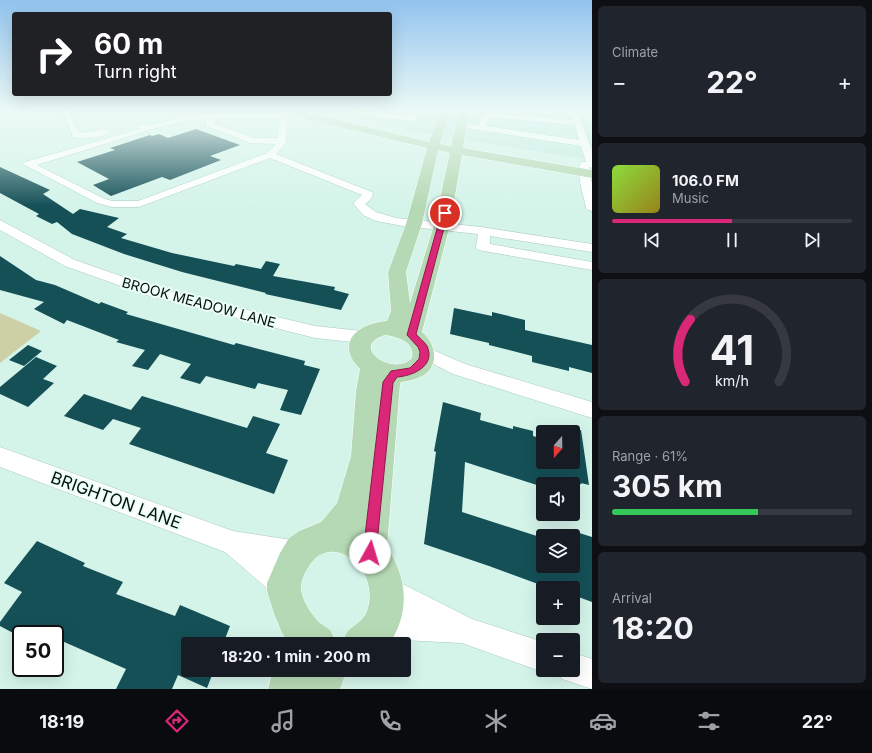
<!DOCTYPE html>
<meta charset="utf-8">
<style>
:root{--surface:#171b24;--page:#20242c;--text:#f1f3f6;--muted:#9ea1a6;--line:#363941;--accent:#db2777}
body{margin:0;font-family:Inter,sans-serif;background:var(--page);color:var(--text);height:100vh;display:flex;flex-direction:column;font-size:15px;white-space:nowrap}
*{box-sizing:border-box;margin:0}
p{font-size:13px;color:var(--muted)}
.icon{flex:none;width:22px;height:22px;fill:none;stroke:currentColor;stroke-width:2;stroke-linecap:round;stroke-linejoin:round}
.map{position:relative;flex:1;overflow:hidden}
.side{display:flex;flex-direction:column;gap:6px;padding:6px;background:#0d0f14;width:280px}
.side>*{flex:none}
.banner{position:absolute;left:12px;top:12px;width:380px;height:84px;border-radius:4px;box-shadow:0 4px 16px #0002;background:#202124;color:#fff;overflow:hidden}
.needle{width:26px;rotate:200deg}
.buttons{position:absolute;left:536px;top:425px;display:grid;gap:8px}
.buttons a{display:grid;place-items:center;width:44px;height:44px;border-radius:4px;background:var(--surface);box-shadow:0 4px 16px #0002;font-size:20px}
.speed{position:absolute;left:12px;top:625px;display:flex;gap:8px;font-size:20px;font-weight:700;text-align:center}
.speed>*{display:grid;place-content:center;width:52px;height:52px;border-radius:50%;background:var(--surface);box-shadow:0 4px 16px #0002;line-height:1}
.speed .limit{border:2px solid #111;border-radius:6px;background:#fff;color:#111}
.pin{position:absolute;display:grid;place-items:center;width:34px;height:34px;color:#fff;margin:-17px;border:2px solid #fff;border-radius:50%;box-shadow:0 1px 4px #0007}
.me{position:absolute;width:44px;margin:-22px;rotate:6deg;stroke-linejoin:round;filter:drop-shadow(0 0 3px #0008)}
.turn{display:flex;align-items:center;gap:14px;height:84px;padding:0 16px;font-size:18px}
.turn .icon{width:52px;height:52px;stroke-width:2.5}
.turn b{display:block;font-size:28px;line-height:34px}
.big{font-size:30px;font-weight:700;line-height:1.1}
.side .widget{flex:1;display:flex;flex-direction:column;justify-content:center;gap:6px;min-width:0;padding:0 14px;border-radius:6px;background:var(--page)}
.side .dial{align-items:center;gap:0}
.dial svg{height:104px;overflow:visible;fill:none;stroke:var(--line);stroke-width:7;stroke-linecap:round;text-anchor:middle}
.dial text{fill:var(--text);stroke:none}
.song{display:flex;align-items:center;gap:12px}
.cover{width:48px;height:48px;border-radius:6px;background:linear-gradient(135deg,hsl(90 70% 55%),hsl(50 70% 35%))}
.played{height:4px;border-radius:2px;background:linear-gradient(90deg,var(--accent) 50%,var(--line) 50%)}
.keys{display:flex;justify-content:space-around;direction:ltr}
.heat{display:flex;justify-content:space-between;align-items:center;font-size:22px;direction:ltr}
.charge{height:6px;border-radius:3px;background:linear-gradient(90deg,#34c759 61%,var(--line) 0)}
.trip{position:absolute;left:181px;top:637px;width:230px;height:40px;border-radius:4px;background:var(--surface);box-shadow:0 4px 16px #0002;font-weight:700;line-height:40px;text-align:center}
.tab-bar{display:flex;height:64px;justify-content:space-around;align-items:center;background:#090b0e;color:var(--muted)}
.tab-bar .icon{width:28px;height:28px}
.tab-bar .selected{color:var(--accent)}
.tab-bar b{font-size:18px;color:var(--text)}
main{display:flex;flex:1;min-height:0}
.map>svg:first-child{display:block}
.built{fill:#c2ece0}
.green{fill:#cdd0a4}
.building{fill:#155057}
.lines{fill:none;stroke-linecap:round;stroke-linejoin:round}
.minor-casing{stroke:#aacac0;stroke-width:1}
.major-casing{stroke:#fff;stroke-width:1}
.minor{fill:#fff;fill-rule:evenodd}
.major{fill:#b6d9b5;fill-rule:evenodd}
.route{fill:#db2777;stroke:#8e194d}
.labels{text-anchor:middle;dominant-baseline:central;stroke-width:4;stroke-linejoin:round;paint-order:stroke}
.street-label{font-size:14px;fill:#07120f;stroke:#ebfef8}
.near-street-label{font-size:17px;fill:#07120f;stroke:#ebfef8}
</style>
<main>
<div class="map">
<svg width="592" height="689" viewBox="0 0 592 689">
<rect width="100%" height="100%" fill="#d4f4ea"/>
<path class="built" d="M326,110h257l9,28v22l-177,-28z"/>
<path class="green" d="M0,313l41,18 -41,32z"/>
<path class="building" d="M196,129l44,16 -30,11 11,4 -51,20 -8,-3 -51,19 -18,-11 16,-6 -32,-17 38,-12 -5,-2 40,-13 2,1 7,-2 9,4z
M0,167l50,23 -7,4 30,20 7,-5 39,9 -12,9 20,7 -6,4 51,15 62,13 2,-2 25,5 5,-8 14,3 -7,12 62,11 -1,3 15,4 -8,16 -76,-16 1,-1 -84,-21 -58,-18 -52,-20 -15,-12 -5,2 -16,-8 3,-2 -39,-21z
M0,256l36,24 19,5 44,19 2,-2 27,10 -2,2 108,31 2,-2 69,18 -1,4 16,4 -19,46 -21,-5 8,-20 -30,-7 -3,6 -49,-13 -6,8 -20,-6 11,-14 -31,-10 -12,16 -16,-4 13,-16 -29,-8 3,-2 -52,-20 -3,4 -30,-15 10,-7 -44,-12z
M454,308l38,8v-4l33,8v10l67,15v28l-23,-6v4l-37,-9v-6l-43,-11v-2l-39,-9z
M28,345l14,6 -18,15 -15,-6z
M36,357l21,9 -14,13 11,4 -26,24 -28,-13v-7z
M84,394l47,16 11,-14 105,32 6,-12 27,8 -14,29 22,7 -14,34 -145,-50 12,-16 -28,-9 -10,11 -39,-14z
M443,402l38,11 -1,7 33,9v-3l20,5v5l10,3v23h30v-31l8,-1 8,55 -8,-2 1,1h-39v3l-78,-25 -3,50 81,26v28h30v-35l19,6v65l-19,-7v-7h-24l-60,-22 -65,-22 12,-92 -2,-1z
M37,541l48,22 -2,3 40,16 -7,12 59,22 5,-11 50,21 -7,18h-35v26h26l-7,18 -29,-13 -6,14h-56l10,-20 -71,-31v-4h-40l-15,-8v-4l22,-30 -18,-9z"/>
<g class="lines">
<defs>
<path id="minor" d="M62,110h6l11,23 27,-4 4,3c-6,6 -28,7 -37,5z
M295,110h3v4l-11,2 -1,27 -10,11 96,38 1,2 -2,5 -6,5 11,8 20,6 85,9 111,17v8l-102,-16v8l102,18v8l-114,-20 -2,-3 2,-13 -75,-8 -27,-5 -13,-6 -10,-12 9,-8 -92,-37 -131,49h-27l-15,-4 -74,-39 2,-2 114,-33 -3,-2c4,-4 11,-2 17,-3 20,-4 39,-10 58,-10 28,-2 57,2 84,-4zM279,117l-1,21h-24l-41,-15 1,-5zM206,119v7l44,17 26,1 -9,9 -129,48h-26l-7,-2 -68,-34 119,-37 30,-7z
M345,110h11l54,6 4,-6h7l-6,11h-3l-51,-6z
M559,110h10l9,2 14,39v17l-3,-1 3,17v27l-4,-1 -2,-2c-2,-12 -11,-36 -5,-46h5l-5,-16 -120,-19 -4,-2 4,-2 17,2 5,-11 6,-1 84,7 -1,-5zM490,117l85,8 4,15 -93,-14z
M0,220l75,40 80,28 160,38 48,5 6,2 2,4 -2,4 -6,2 -48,-5 -169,-43 -81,-29 -65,-36z
M424,346l41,18 127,38v16l-139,-44 -35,-18 -3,-4 3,-4z
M0,447l233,84 65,10 9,4 4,9 -4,9 -9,4 -21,-4 16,14 4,9 -4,9 -9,4 -9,-4 -50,-43 -225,-85z
M387,576l85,43 71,23v28h4l-4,2 -81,-29 -81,-4 -10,-4 -4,-10 4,-10 10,-4 22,1 -25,-14 -4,-9 4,-9z
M573,653l19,6v30l-30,-10 -3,-9h14z"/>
<path id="major" d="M283,110h14l132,32 12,-32h10l-11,34 11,2 8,-36h10l-6,38 129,22v8l-130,-23 -12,70 -28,107c15,12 18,36 -2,45 -6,3 -12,4 -19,5l-1,2 -13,164c21,29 23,66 2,96h-47c2,-4 3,-11 7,-14 6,-6 15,-10 18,-19 15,-42 -37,-83 -59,-43 -4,6 -7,13 -7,20 1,13 10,26 19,35 3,2 7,4 10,7 3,3 4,10 6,14h-47l-7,-11 -8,-19 -7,-23v-8l13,-30 9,-15 10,-7 22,-9 16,-19 14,-47 5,-65 4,-22c-26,-26 -2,-46 27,-48l4,-10 -3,-39 18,-48 21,-76 -117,-28 -25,-8zM438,150l12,3 -16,72 -24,78 -4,-31 16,-48zM385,335c14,2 30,7 27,23 -19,20 -64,-12 -27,-23z
M273,670h74l-7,19h-72z"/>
</defs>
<use href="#minor" class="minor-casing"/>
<use href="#major" class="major-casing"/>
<use href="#minor" class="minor"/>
<use href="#major" class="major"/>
</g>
<linearGradient id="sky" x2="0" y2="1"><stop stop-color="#91c3ee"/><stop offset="0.53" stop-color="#ecfaf6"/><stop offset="1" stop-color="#ecfaf6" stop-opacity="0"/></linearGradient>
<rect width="592" height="206" fill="url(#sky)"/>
<path class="route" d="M442,211l6,2 -32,121c3,4 8,7 11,12 9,20 -14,30 -30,31l-4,6 -17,170 -1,5 -5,2 -5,-2 -2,-5 20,-171 8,-11 19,-3 9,-9 1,-7 -2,-5 -11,-12z"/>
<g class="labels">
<g class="street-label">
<text transform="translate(199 302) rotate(15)">BROOK MEADOW LANE</text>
</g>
<g class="near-street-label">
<text transform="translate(116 500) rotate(20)">BRIGHTON LANE</text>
</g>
</g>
</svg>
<div class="buttons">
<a><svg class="needle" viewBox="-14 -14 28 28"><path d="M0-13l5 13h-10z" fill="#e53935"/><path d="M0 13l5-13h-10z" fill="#9ea1a6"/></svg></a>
<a><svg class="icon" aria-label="sound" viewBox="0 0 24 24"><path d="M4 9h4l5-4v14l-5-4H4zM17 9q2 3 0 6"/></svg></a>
<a><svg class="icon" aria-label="layers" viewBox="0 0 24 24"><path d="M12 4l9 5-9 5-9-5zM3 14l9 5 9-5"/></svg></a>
<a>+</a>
<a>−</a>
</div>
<div class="speed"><div class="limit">50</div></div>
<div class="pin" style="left:445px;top:213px;background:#d93025"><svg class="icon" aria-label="arrive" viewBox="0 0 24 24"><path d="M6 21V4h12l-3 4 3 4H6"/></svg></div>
<svg class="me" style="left:370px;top:553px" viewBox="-20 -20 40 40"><circle r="19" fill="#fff"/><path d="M0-13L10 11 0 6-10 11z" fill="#db2777"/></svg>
<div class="trip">18:20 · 1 min · 200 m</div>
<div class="banner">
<div class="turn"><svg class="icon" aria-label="right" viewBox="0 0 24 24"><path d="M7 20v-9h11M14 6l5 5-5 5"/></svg><div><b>60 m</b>Turn right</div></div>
</div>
</div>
<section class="side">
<div class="widget"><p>Climate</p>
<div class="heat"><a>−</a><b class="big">22°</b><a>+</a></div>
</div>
<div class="widget">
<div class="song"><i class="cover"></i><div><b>106.0 FM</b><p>Music</p></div></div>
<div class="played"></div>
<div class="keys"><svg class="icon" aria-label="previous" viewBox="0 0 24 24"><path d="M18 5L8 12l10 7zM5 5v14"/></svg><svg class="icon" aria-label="pause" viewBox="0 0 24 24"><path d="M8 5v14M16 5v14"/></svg><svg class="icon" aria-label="next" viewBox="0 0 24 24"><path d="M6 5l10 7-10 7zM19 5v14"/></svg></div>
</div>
<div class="widget dial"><svg viewBox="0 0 100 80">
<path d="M14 69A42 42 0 1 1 86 69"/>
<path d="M14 69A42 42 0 0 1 18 21" stroke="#db2777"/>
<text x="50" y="56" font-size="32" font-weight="700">41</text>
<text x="50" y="72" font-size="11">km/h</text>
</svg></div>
<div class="widget"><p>Range · 61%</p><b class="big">305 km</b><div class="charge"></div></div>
<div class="widget"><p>Arrival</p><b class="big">18:20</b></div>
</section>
</main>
<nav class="tab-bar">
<b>18:19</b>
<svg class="icon selected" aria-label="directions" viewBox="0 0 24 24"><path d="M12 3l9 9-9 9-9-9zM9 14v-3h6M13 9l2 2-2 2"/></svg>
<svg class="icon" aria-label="music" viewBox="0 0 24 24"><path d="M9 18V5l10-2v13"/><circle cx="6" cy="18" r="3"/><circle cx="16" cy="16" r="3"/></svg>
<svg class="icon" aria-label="phone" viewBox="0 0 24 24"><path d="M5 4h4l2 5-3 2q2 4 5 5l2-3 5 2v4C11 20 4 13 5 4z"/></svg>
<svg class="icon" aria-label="climate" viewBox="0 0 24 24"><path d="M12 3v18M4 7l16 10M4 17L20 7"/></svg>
<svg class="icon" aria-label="car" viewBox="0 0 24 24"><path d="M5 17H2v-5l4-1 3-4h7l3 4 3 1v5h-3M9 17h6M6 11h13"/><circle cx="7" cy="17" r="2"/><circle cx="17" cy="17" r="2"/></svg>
<svg class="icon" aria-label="filters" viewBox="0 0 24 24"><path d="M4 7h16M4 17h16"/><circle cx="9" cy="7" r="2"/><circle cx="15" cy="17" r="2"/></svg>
<b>22°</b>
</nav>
